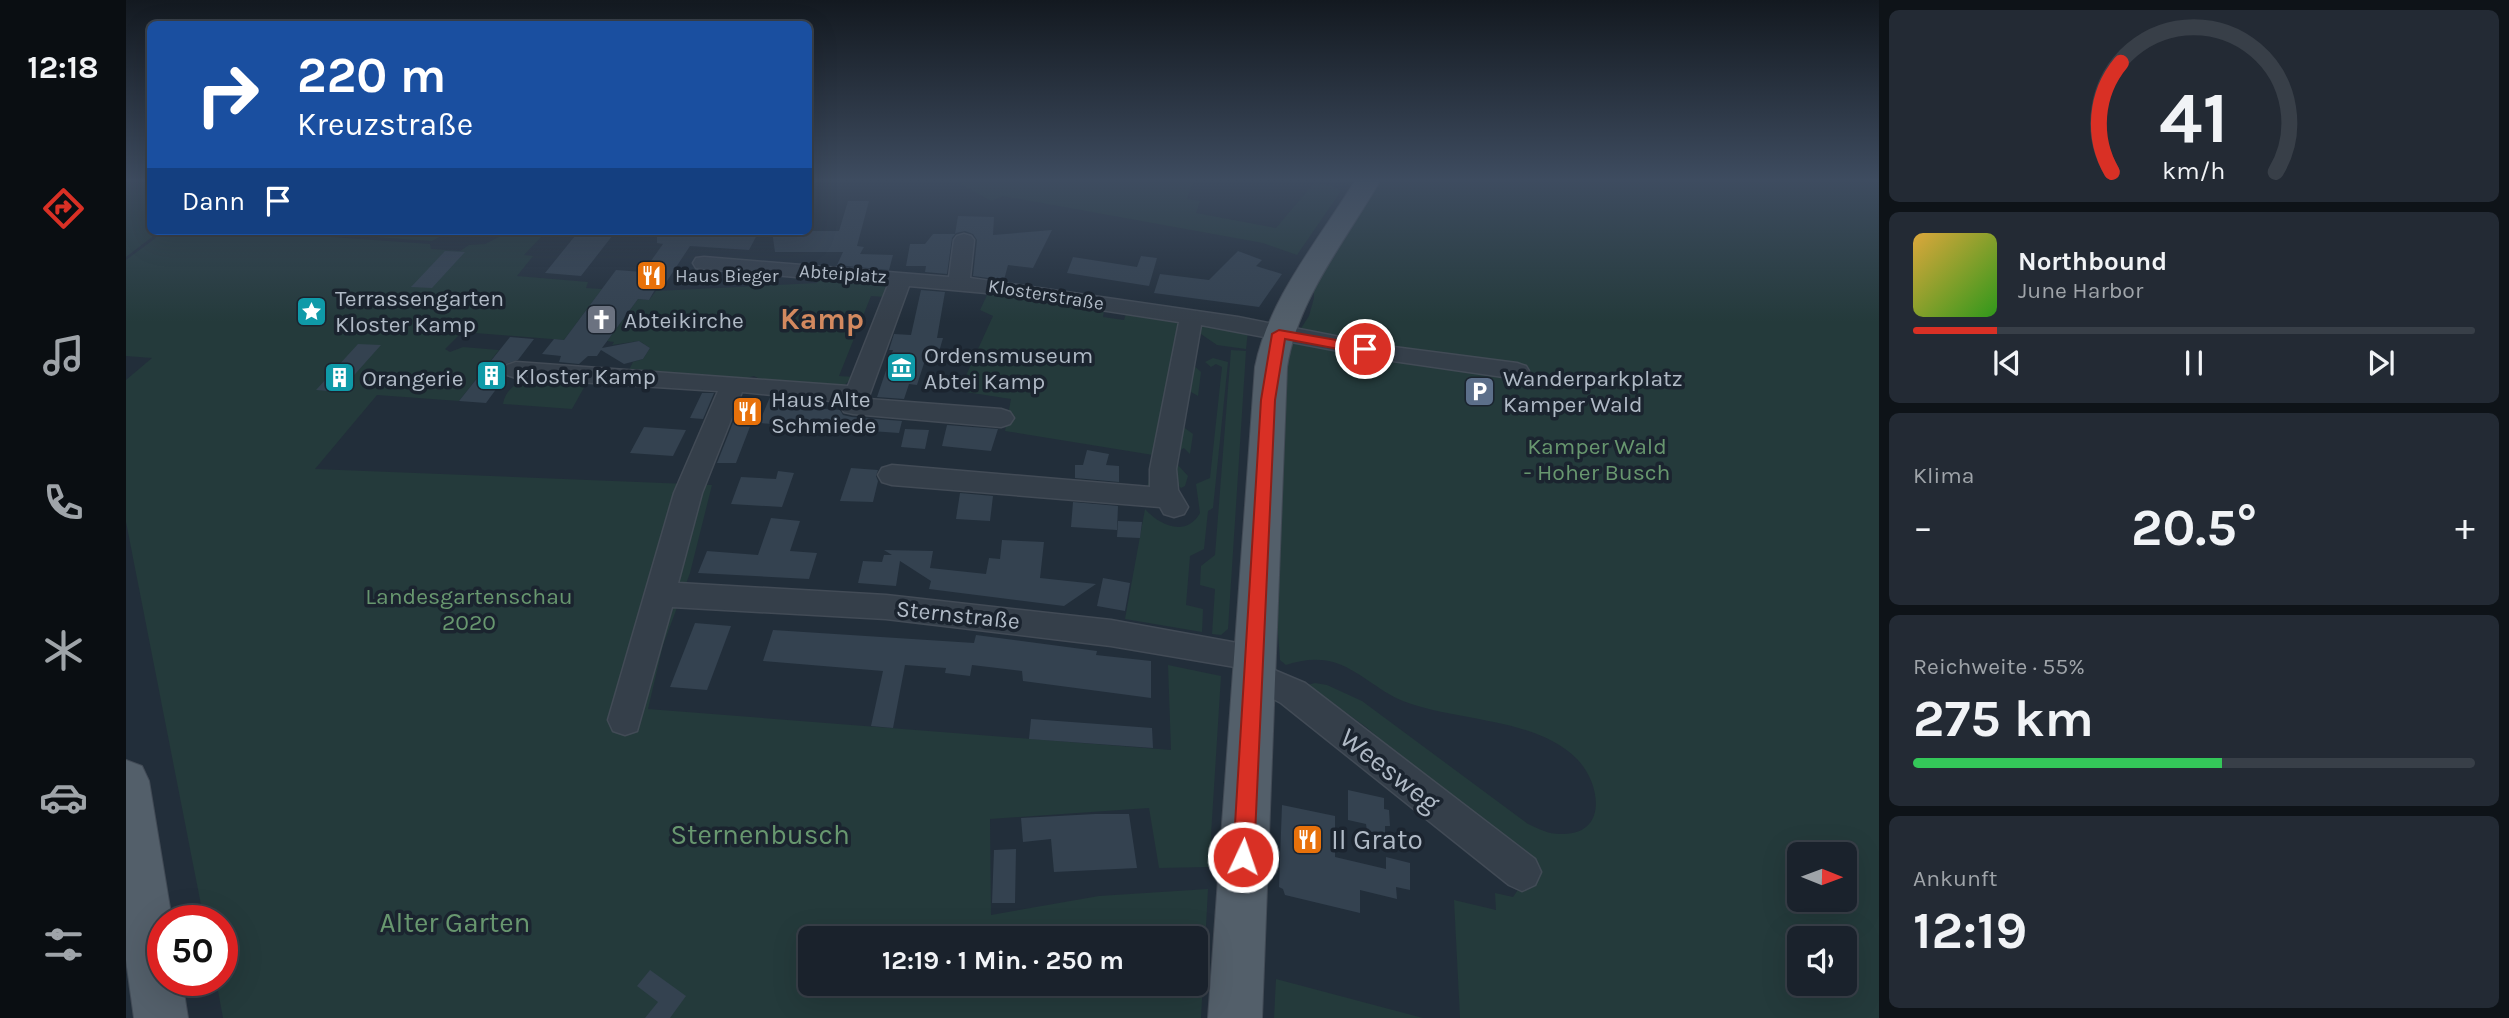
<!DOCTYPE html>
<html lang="de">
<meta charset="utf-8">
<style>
:root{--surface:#1a222c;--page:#232a34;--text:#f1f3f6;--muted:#9fa4a9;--line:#383f48;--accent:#d93025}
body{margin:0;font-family:Karla,sans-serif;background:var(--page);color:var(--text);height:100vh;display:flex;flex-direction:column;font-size:26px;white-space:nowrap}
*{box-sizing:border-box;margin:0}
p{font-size:23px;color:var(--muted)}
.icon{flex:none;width:38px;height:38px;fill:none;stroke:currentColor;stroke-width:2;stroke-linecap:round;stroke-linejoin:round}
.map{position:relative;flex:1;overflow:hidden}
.panel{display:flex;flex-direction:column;gap:10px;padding:10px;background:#0e1318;width:630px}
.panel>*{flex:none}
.hud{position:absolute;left:21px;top:21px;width:665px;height:214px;border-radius:10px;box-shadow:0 7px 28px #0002,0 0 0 2px var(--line);background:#1a4fa0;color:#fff;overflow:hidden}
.needle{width:46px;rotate:91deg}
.controls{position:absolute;left:1661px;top:842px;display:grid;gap:14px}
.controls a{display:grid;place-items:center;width:70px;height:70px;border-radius:10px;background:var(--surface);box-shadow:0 7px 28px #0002,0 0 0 2px var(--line);font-size:35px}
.speed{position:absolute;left:21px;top:905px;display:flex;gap:14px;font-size:35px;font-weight:700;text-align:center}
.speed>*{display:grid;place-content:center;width:91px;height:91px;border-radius:50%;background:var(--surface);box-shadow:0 7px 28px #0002,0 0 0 2px var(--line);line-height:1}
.speed .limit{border:10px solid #d22;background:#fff;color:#111}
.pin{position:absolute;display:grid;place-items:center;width:60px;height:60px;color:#fff;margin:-30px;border:4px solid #fff;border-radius:50%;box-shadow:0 2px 7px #0007}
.me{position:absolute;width:77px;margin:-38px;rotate:3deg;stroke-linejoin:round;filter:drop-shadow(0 0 5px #0008)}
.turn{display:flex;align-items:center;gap:24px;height:147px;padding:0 35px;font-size:32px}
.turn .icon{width:91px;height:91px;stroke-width:2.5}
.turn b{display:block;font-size:49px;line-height:60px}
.then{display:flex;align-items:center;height:66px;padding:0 35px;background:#0003;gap:14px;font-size:26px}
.big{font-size:52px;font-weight:700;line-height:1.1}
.panel .card{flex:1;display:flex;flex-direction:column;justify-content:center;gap:10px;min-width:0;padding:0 24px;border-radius:10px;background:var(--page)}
.panel .dial{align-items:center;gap:0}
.dial svg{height:182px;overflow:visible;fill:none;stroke:var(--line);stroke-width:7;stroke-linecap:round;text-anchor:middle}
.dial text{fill:var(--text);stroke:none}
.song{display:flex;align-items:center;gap:21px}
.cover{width:84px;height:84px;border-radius:10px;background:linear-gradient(135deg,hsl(40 70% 55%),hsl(110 70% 35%))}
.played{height:7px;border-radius:4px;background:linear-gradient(90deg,var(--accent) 15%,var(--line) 15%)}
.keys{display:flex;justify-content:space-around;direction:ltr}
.heat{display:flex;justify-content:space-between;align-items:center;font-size:38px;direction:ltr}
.charge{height:10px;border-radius:5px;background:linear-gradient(90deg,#34c759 55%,var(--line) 0)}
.trip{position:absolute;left:672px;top:926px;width:410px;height:70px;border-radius:10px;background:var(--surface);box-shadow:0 7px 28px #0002,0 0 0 2px var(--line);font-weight:700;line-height:70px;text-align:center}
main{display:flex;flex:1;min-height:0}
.tabs{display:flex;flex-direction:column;width:126px;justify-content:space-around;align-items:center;background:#0a0e12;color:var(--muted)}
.tabs .icon{width:49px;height:49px}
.tabs .on{color:var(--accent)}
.tabs b{font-size:32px;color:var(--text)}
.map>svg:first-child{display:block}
.green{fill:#243a3b;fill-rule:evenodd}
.building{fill:#344250}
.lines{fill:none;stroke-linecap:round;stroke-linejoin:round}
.minor-casing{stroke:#424b56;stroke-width:3}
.major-casing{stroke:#424b56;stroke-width:2}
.minor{fill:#353f4a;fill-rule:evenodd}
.major{fill:#535f6a;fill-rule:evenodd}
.route{fill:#d93025;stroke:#8d1f18;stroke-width:2}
.labels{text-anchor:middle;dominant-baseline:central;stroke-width:7;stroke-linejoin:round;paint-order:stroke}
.far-street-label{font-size:19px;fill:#b0bac6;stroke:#1b242f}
.far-poi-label{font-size:19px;fill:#b0bac6;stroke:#1b242f;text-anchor:start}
.poi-label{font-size:23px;fill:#b0bac6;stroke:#1b242f;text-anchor:start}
.park-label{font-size:23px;fill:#68976f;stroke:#1b242f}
.street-label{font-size:23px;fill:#b0bac6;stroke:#1b242f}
.near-street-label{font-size:28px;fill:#b0bac6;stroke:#1b242f}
.near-park-label{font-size:28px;fill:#68976f;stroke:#1b242f}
.near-poi-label{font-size:28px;fill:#b0bac6;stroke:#1b242f;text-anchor:start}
.district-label{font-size:30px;font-weight:bold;fill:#d3895f;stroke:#1b242f}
</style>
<main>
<nav class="tabs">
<b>12:18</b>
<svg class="icon on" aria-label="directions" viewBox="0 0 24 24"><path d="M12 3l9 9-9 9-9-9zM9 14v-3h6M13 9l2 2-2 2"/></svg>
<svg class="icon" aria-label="music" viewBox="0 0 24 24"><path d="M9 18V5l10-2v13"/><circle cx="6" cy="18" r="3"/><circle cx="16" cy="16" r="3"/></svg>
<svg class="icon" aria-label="phone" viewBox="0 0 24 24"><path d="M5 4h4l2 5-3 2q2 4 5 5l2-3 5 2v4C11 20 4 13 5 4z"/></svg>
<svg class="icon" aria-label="climate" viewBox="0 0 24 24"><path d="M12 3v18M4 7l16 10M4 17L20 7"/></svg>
<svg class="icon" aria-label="car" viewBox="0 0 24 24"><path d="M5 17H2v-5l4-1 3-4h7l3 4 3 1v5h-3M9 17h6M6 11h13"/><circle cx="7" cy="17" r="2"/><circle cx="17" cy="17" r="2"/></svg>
<svg class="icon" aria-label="filters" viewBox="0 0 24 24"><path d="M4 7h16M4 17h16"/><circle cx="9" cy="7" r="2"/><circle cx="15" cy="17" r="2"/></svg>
</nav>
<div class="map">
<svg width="1753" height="1018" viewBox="0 0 1753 1018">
<rect width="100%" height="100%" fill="#222e3a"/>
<path class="green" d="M0,179h24v52h10l-34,26z
M826,179h242l-7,20 13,2 -4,12 80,15 38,-45 19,3 8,5 -44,64 -34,-12 -260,-47 -12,5z
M1208,179h545v839h-419l-6,-118 42,10 -1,-17 18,4 18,-26 -165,-144 -59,-42 8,-2 12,2 35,16 166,123c11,5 22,11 35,10 46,0 37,-52 14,-75 -42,-42 -120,-37 -174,-58 -25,-10 -45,-32 -70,-39 -15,-4 -32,-2 -47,3l-6,-5 -3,-40 10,-261 7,-20 15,-23 5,-18v-18l38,-94zM1673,854h45v46h-45zM1673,938h45v46h-45z
M39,231h83l182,13 1,5 29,2 9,-6 16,-1 18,-9 1,-4h53l-3,3 -9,-1 -21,22 9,1 -16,20 71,6 -2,6 16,1 -38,51 -102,-8 -17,17 5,3 13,-5 36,3 -40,51 -82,-6 -62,74 397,16 -22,88 -27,72 -15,64 523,41 -3,-85 53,11 -12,191 -50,1 -10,-60 -159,11 1,96 108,-19 109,-7 -7,129h-978l-7,-38h6v-60h-18l-78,-398v-142l26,-22 -26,-2v-96zM684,938h385v46h-385z
M203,231h121l-18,10 -100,-7z
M693,277l70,7 -4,13 -14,-1 -32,80 15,1 -11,9 -75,-3 -14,-7 -19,5 -108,-7 6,-12 10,-3 7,-11 -11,-7 -27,4 2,-3 -7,-1 31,-42 11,1 7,-9 161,-8z
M863,291l110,16 5,4 -1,6 21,3 3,-9 52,11 -27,167 -5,-1 6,-33 -148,-24 6,-32 -52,-8 34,-75 -13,-6z
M1082,325l40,6 -2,18 -29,-4 -19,-13 2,-4z
M1105,350l15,1 -18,278 -7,6 -9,-1 3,-45 -15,-4 1,-19 14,-11z
M1087,358l15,4 -15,146 -5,3 -4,38 -14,7 -4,49 17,4 -1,23 -77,-13 20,-110c14,16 41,29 55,4l-4,-29 14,-6 12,-111 -6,-3 -5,3 -6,-5z
M1067,365l8,7 -3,24 -7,-4 -4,2 -5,32 11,8 -3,20 -6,-6 -5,3 -2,13 11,12 -3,10 -4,2 -10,-11 -1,-10 11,-71 11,-19z
M425,372l40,3 -19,34 -69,-5c4,-23 29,-26 48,-32z
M1150,979l147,39h-149z"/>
<path class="building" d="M722,201h21l-12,45 7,1 -4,7 33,1 -4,15 -52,-5 6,-13h-68l-3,-21h67z
M832,216l36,1 -1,18 59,-5 -19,38 -25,-3 -4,15 -31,-4 4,-36 -4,-6 -8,-3 -9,2 -4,5 -5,36 -22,-2 1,-6h-20l4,-22h15l8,-10h22z
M453,231h37l-35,45 -36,-3z
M531,231l100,4 -8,15 -59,-4 -27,41 -6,-1 -8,14 -11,-1 -36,49 37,-7 11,7 -7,11 -19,5 -23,-14 -4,6h-9l-9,8 -20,-2 2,-6 -19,-2 12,-15 10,1 52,-70 27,2 20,-28 -6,-1z
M319,251l20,1 -33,36 -21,-1z
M1112,251l24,9 -6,6 26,8 -23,33 -105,-14 6,-19 49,6z
M1015,256l16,2 -8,28 -82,-13 6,-16 64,10z
M795,290l24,2 -8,46h6l-5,17 -11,-1 -10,31 -8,-1 -5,15 -27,-2 16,-47h-4l5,-16 17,1z
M384,337l24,2 -16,21 -13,4 -3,7 3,6 -19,26 -27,-2z
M232,344l23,1 -42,47 -23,-2z
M576,393h12l-11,26 -13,-1z
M644,397l27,3 -3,7 46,3 3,5 9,2 50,4 -3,12 -140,-10z
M612,410l18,1 -20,52h-19z
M821,425l51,4 -7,22 -49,-5z
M518,427l42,3 -13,26 -43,-3z
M779,429l24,1 -4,19 -24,-2z
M961,450l22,4 -3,11 13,1v16l-44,-4v-13h8z
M725,468l27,2 -2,6 2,5 -5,21 -33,-1z
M652,471l16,2 -12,34 -51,-3 10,-27 35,2z
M834,493l33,3 -3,25 -34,-2z
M947,502l45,4 -1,24 -46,-3z
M645,518l29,3 -10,30 27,2 -8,26 -111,-6 9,-22 51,4z
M992,521l24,1 -2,16 -23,-1z
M876,540l42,2 -4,36 56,6 -32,22 -135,-17 2,-8 -31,-20 -4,25 -38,-3 5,-22 19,1 2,-7h8l-8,-5 49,1 -3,17 56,6 3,-16 11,1z
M977,578l27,5 -5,28 -28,-5z
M569,623l36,3 -24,64 -37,-3z
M647,630l201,13 2,-8 121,16 -1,4 55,6v37l-128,-17 -1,-10 -50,-6 -2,11 -25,-3 1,-5 -41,-3 -12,63 -22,-2 12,-55 -120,-10z
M905,719l121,9 1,20 -124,-9z
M1222,790l36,8v11l5,1 1,16h-5v9l-18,-4 -1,-7 -18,-4z
M1156,805l53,11v41l51,12v-12l24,6v27l-14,-3 1,12 -37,-9v23l-75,-18 -2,-6 -4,-2z
M969,814h34l8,54 -83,4 -3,-33 -28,3 -2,-24z
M890,849l-1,54h-23l2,-53z
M524,970l36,26 -16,22h-25l13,-16 -21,-16z"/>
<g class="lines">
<defs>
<path id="minor" d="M838,234l7,2 3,4 -4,38 268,39 148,29 131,17 9,3 3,5 -3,5 -9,3 -131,-19 -185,-35 -25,144 2,21 10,17 -4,7 -10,3 -10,-3 -4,-7 -268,-22 -10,-3 -4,-7 4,-7 10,-3 258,22v-18l29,-147 -182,-28 -88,-8 -41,113 133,10 9,3 4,6 -4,6 -9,3 -148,-13 -9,-2 -4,-6 2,-4 -100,-10 -40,101 -24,90 208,12 225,25 154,28 5,9 -5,9 40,17 230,176 6,13 -6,13 -13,6 -13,-6 -228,-182 -15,-8 -25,-8 -4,-10 4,-9 -130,-22 -225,-27 -214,-12 -35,124 -12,4 -12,-4 -5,-11 66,-227 44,-102 -202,-13 -9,-3 -3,-5 3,-5 9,-3 332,24 40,-101 -184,-16 -8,-1 -3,-5 3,-5 8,-1 245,20 5,-37 3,-4z"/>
<path id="major" d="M1230,179h25c-34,60 -83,118 -94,188l-25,651h-54l47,-651c14,-70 65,-128 101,-188z
M0,760l16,6 7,15 23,139h-9v60h19l6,38h-54l-8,-58z"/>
</defs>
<use href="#minor" class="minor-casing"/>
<use href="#major" class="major-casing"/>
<use href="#minor" class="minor"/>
<use href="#major" class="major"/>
</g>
<linearGradient id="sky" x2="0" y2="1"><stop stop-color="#131920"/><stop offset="0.56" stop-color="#3e4c60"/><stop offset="1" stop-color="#3e4c60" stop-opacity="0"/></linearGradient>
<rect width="1753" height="322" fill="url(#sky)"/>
<path class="route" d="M1153,330l86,15 7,4 -7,5 -80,-15 -10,61 -21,457 -3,8 -8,3 -7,-3 -3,-8 28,-457 11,-66z"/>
<defs>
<symbol id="restaurant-square" viewBox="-11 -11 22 22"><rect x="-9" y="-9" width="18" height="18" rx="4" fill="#e8710a" stroke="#1b242f"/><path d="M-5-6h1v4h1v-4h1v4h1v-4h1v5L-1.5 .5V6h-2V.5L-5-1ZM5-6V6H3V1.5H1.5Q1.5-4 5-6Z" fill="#fff"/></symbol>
<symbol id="sight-square" viewBox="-11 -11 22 22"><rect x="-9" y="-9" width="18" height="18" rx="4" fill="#0f9aa8" stroke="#1b242f"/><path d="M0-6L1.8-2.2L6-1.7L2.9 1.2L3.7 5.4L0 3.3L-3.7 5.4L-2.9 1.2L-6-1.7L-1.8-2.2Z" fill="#fff"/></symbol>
<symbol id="church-square" viewBox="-11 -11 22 22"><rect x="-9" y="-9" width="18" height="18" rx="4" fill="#6b7280" stroke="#1b242f"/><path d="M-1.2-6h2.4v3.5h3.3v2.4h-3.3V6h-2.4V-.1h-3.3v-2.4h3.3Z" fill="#fff"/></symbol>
<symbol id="museum-square" viewBox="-11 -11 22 22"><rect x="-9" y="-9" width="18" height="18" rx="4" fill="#0f9aa8" stroke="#1b242f"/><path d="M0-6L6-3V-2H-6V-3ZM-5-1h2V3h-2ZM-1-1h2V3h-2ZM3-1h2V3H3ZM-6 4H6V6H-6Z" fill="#fff"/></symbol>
<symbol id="building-square" viewBox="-11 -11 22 22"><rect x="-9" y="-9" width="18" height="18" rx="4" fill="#0f9aa8" stroke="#1b242f"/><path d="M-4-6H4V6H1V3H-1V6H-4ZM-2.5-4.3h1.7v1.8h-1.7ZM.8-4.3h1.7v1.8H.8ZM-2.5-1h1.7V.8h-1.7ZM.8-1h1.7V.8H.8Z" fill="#fff"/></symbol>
<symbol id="parking-square" viewBox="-11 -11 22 22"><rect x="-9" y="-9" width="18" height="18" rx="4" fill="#5c6f8a" stroke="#1b242f"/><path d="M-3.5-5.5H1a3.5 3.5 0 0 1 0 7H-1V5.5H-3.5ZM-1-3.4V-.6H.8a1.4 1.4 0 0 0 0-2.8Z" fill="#fff"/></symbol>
</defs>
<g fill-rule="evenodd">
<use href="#restaurant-square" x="508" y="258" width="35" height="35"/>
<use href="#sight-square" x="168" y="294" width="35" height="35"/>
<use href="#church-square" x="458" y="302" width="35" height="35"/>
<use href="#museum-square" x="758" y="350" width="35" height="35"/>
<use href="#building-square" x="348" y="358" width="35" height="35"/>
<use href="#building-square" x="196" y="360" width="35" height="35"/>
<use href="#parking-square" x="1336" y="374" width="35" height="35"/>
<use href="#restaurant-square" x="604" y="394" width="35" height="35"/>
<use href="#restaurant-square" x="1164" y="822" width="35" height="35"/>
</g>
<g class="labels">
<g class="far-street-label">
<text transform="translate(717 274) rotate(4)">Abteiplatz</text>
<text transform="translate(920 295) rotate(9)">Klosterstraße</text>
</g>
<g class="far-poi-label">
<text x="549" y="276">Haus Bieger</text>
</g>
<g class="poi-label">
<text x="209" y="298">Terrassengarten<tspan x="209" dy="26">Kloster Kamp</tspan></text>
<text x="498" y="320">Abteikirche</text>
<text x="798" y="355">Ordensmuseum<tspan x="798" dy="26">Abtei Kamp</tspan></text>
<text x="389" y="376">Kloster Kamp</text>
<text x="236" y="378">Orangerie</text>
<text x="1377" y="378">Wanderparkplatz<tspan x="1377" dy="26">Kamper Wald</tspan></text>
<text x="645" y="399">Haus Alte<tspan x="645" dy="26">Schmiede</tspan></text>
</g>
<g class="park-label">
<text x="1471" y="446">Kamper Wald<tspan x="1471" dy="26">- Hoher Busch</tspan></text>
<text x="343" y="596">Landesgartenschau<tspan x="343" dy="26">2020</tspan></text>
</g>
<g class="street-label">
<text transform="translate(832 615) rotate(6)">Sternstraße</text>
</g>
<g class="near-street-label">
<text transform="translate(1264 770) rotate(38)">Weesweg</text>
</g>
<g class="near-park-label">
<text x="634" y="834">Sternenbusch</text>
<text x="329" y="922">Alter Garten</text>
</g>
<g class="near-poi-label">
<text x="1205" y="839">Il Grato</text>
</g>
<g class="district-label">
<text x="696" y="319">Kamp</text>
</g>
</g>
</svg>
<div class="controls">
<a><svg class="needle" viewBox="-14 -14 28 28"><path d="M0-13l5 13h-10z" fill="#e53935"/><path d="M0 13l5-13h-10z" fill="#9fa4a9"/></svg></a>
<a><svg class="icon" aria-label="sound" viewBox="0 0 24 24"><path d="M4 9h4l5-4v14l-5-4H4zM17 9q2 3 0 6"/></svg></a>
</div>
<div class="speed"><div class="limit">50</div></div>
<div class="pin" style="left:1239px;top:349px;background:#d93025"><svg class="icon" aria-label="arrive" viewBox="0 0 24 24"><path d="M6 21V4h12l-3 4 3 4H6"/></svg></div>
<svg class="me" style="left:1117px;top:857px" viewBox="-20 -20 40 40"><circle r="17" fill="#d93025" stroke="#fff" stroke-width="3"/><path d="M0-11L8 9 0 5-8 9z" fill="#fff"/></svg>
<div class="trip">12:19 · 1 Min. · 250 m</div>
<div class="hud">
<div class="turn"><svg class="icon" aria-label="right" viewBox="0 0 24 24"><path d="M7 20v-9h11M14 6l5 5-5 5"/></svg><div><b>220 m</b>Kreuzstraße</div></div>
<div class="then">Dann<svg class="icon" aria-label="arrive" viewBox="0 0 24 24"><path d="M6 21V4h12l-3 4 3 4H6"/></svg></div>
</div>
</div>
<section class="panel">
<div class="card dial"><svg viewBox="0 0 100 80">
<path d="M14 69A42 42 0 1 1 86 69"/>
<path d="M14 69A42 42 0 0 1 18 21" stroke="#d93025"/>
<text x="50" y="56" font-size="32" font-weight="700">41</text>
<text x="50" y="72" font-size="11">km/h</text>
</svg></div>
<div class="card">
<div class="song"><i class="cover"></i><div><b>Northbound</b><p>June Harbor</p></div></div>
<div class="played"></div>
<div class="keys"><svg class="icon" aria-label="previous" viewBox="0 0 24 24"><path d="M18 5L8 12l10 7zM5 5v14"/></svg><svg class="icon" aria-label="pause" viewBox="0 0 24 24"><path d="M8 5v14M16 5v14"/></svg><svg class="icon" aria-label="next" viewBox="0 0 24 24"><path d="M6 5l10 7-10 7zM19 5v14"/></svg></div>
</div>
<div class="card"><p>Klima</p>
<div class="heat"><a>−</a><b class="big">20.5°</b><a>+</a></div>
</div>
<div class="card"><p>Reichweite · 55%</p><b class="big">275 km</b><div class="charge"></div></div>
<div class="card"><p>Ankunft</p><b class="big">12:19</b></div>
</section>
</main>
